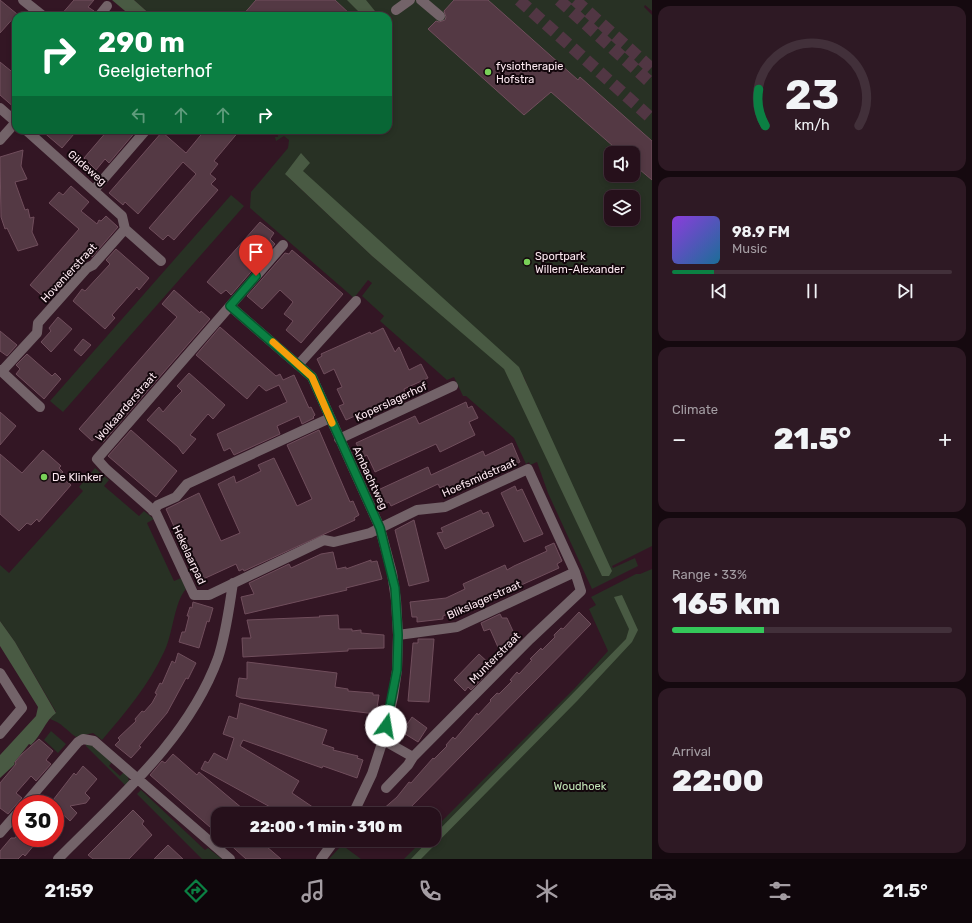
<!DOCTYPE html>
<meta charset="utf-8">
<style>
:root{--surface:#26101b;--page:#2e1924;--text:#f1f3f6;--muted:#a49da3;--line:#42303a;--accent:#0b8043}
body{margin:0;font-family:Rubik,sans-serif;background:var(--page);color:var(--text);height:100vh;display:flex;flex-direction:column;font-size:15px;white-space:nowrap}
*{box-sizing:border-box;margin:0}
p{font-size:13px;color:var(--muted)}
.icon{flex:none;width:22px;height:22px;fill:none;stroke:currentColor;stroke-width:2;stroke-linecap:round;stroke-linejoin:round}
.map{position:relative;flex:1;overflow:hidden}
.panel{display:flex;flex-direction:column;gap:6px;padding:6px;background:#15090f;width:320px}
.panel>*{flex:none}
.banner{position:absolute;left:12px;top:12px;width:380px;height:122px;border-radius:12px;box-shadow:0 2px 6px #0003,0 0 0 1px var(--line);background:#0b8043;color:#fff;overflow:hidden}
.tools{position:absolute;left:604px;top:146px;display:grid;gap:8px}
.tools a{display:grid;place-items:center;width:36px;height:36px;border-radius:8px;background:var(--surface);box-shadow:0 2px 6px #0003,0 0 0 1px var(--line);font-size:20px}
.speed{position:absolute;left:12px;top:795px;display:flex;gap:8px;font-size:20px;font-weight:700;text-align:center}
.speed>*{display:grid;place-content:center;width:52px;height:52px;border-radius:50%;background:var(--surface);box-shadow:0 2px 6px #0003,0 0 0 1px var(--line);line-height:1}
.speed .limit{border:6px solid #d22;background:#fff;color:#111}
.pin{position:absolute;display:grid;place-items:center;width:34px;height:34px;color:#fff;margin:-41px -17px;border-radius:50% 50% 50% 0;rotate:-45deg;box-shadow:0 0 4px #0007}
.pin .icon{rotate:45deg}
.me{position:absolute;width:44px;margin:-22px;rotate:13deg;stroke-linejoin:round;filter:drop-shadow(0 0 3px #0008)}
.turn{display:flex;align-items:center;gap:14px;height:84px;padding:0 20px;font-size:18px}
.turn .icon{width:52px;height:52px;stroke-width:2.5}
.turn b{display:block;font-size:28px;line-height:34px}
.lanes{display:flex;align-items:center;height:38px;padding:0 20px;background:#0003;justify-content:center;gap:20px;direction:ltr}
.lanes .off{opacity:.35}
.big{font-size:30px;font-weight:800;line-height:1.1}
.panel .widget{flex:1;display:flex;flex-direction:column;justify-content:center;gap:6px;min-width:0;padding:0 14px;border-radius:12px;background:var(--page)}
.panel .dial{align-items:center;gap:0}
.dial svg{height:104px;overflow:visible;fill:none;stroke:var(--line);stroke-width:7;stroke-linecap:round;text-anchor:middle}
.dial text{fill:var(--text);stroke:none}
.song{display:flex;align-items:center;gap:12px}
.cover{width:48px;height:48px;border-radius:6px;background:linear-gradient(135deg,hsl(270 70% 55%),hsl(200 70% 35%))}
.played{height:4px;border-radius:2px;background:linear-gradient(90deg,var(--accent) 15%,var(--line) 15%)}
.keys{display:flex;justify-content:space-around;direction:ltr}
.heat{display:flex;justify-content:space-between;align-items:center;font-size:22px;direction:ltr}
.charge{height:6px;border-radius:3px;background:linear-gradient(90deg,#34c759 33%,var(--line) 0)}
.trip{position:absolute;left:211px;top:807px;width:230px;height:40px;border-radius:12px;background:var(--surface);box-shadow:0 2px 6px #0003,0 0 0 1px var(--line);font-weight:800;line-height:40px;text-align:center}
.dock{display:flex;height:64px;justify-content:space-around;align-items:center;background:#0f060b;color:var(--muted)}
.dock .icon{width:28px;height:28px}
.dock .current{color:var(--accent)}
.dock b{font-size:18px;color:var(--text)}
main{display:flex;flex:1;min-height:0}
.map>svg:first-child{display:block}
.green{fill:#283124;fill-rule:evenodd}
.water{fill:#495a43}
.building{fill:#543944;stroke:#704e5c}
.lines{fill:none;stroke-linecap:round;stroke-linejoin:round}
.highway-tunnel{stroke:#513643;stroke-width:12;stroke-dasharray:12 6;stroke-linecap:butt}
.minor{stroke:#736369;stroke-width:10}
.route-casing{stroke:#07532c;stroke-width:10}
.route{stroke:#0b8043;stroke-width:7}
.slow{stroke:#f59e0b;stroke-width:7}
.poi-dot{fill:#79d158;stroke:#13070c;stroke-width:1.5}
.labels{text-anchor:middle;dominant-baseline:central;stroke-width:4;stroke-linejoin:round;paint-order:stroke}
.poi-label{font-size:11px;fill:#fde9f1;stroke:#13070c;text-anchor:start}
.street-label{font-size:11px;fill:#fde9f1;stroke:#13070c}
.park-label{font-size:11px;fill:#c2e5b7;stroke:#13070c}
</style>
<main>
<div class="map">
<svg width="652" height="859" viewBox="0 0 652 859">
<rect width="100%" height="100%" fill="#331624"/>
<path class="green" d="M134,0h518v11l-7,-6 -1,2 8,8v531l-40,20 1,2 22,-10 3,8 -46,23 -44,-96 -11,-31 -7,3 -1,-3 -3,2 -12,-26 -48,-42h-3l-9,-19 -7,3 -67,-59 4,-5 -22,-20 10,-13 -4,-3 -14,18 -104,-90 1,-16 37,-44 1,-8 -5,-4 -8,5 -1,-4h3l-1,-7h111v-114h-236zM611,153h22v22h-22zM285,174l239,203 78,198 -98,-207 -132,-112zM611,197h22v22h-22z
M231,195l13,11 -181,206 -13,-11z
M95,468l14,12 -5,6 35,30 5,-5 10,8 -7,4 27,58 7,-3 5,11c-12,13 -13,46 -22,63 -16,34 -38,60 -62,88l-9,-7 -17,4c-10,-7 -14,-14 -26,-18l6,-7 -41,-70 -15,-21v-56l9,8 74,-82 -4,-4z
M652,569v290h-248l19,-19h11v-11l140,-140 34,-38 -19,-42 7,-4 -5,-8 45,-23h4z
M51,731l15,13 -8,9 -14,-13z
M86,743h3l23,19 -3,4 11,10 4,-4 4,4 1,6 -4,3 -39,-39z
M141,790l64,60 3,-2 14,11h-20l-65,-65z
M342,845l19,14h-32z"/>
<path class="water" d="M112,0h22l18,16h-21z
M347,0h19l13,16h-16z
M301,153l9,10 -7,8 216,196 93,204 -3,5h-7l-98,-207 -132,-113 -87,-82z
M622,595l16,35 -6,12 -55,59 -156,158h-10l18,-19h5v-5l192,-196 3,-10 -15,-32z
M0,621l15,21 41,71c-11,8 -15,23 -25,32l-2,-1 -15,19 1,1 -15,14v-23l36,-39 2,-9 -38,-61z"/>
<path class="building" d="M0,0l17,14 -17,19z
M74,0h20l-6,7 6,4 -4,5h-30z
M256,0h79l17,16h-110z
M454,0h34l90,80 2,-3 72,64v39l-19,-16v-11h-12l-70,-61 -27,23 -96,-86 8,-8 3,1 6,-2 1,-3 -2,-6z
M0,62l16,13v34l-16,-14z
M41,130h29l4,4 -12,14z
M108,130h29l-28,33 -4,-4 -9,11 -12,-12z
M205,130h35l-26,31 4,3 -8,10 6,5 -5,5 7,6 -44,50 -6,-5 -5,5 -14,-12 47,-54 -13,-12 -45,52 -13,-12 -2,3 -14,-12 53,-61 24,21z
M23,150l-2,16 6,13 -12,3 10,28 3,-1 2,9 4,-1 -2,15 6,13 -20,6 -11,-23 -2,1 -4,-12 -1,-60z
M71,186l18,16 -8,9 16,13 2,-4 2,1 5,-5 12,11 -26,30 -4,-4 -41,47 -17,-15 49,-56 -30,-26 10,-11 4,3z
M260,222l14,11 -4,6 5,5 -44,51 -5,-5 -5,4 -14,-12z
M116,249l33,29 -10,12 -2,-3 -25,28 3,3 -10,11 -32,-28 9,-12 3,2 25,-27 -4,-4z
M292,250l51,44 -42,49 -15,-13 7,-9 -9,-7 9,-12 -13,-12 -18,19 -15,-13 38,-43 4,1z
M174,290l26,23 1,-2 9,8 -107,123 -6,-5 -5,4 -13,-12 98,-112 -15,-13z
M58,317l14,12 -21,23 -10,-10 10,-11 -2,-3z
M220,327l56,49 4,-2 3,6 11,-5 15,33 2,-1 4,8 -2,2 1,1 -12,6 -3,-8 -22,10 3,8 -46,21 -4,-7 -6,3 -7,-17 70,-32 -8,-17 -13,6 -7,-6 -12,14 -51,-44z
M383,328l12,24 4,-5 10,23 12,-6 7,14 -24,11 1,4 -59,27 -7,-14 5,-2 -7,-15 5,-2 -8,-18 -10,5 -7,-15 5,-3 -1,-2 49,-22 1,2z
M0,331l17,14 -10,11 -7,-5z
M83,339l8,6 -10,11 -7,-6z
M27,354l25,22 3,-3 6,6 -17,20 -28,-25 4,-5 -4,-4z
M189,373l36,32 -12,14 -5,-5 -18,21 6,4 -13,15 -5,-7 -31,-27 12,-13 4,5 13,-15 6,-6 -5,-5z
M466,402l2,6 4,-2 6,12 -9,4 6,13 -35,17 -4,-8 -61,28 -8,-17 -4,2 -7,-14 59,-27 4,8z
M0,412l16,14 -16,19z
M131,430l46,41 -21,26 -48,-41z
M319,430l31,72 3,-1 6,14 -5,3 1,2 -111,51 -1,-2 -4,2 -3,-7 -37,17 -33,-72 33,-16 22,48 19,-8 -22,-49 16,-8 2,7 25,-12 -3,-6 16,-7 23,48 15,-7 -25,-54z
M512,443l8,19 -20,10 -2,-5 -52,24 -2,-5 -4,2 -2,-4 -47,22 -2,-4 -4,2 -7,-14 50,-23 3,8 52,-24 2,5z
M43,450l18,16 -2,2 4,4 -3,4 11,9 -32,37 -2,-3 -6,6 -4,-2 -8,8 -19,-17v-60l22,19z
M515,486l2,5 5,-2 21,45 -19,8 -23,-49z
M481,510l2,4 5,-2 6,14 -49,23 -8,-16 6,-1 -2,-4z
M414,520l15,61 -20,5 -14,-56z
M554,543l8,18 -5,3 2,4 -40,18 -2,-4 -20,9 -29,14 2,4 -8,4h-12l-7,3v3l-26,3v-5h-5l-2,-15 36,-4 19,-9 -2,-5 42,-19 2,5 7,-4 33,-15 -2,-4z
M333,552l4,17 9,-2v2l25,-9v2l6,-1 5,18 -36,9 1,2 -13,3 -89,21 -4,-17 13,-3 -5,-11 40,-19 2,4 30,-14z
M193,602l20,6 -4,14 -2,-1 -8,27 -20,-6 3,-10h3l4,-16h-2l3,-9 2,1z
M579,612l12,12 -187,190h-18l-4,-4 15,-13 12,-15 2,1 22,-25 1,1 13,-13 -1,-1 7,-8 2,2 22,-26 1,2 13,-14 -1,-1 7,-7 2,1 13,-13 -2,-1 7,-8 2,2 13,-14 -2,-1 11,-11 1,2 13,-13 -1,-2 7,-7 2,1z
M500,614l2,4h5l10,22 -4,2 2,3 -4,4 -10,5 -11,-25 -6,2 -3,-8z
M338,615l1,14h13v2l9,-1v3l23,2v13l-36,1v2l-105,6 -1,-19h9l-4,-18 73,-3 -1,-1z
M418,639h16l-5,63 -21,-1 5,-58h5z
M178,653l18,10 -8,16 -2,-1 -19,35 -28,33 2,1 -10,11 -16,-13 5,-5 -2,-2 18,-17 -1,-2 7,-8 2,1 8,-9 5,-9 -2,-1 5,-10 2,1 10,-23 3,2z
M479,654l14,13 -22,23 -3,-3 -3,4 -11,-11z
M247,662l90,11 -2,14 13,2v2l25,2v2h6l-3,19 -135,-16 -5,-2 3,-18 8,1z
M240,703l87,27 -5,14 12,4 -1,2 25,6 -1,2 6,2 -6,18 -34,-12 -1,2 -79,-28 -3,6 59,35 -7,12 31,21h-40l-82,-45 4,-8 3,2 6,-10 13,7 7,-22 -11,-4 6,-18 8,3z
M412,717l15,11 -9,14 -16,-10z
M39,739l14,12 -7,9 5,4 -15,17 -5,-5 -15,17 6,5 -14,16 -8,-6v-25l16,-19 -1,-2 7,-8z
M173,754l24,21 2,-3 50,42h-31v20l-68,-59 12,-14 3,2z
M83,766l14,13 -12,14 5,5 -4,5 -16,3 7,7 -7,8 -15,-14v-3h-5l24,-31 2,2z
M133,810l11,11 -2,3 10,11 -23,24h-36l-5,-4z
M18,834l3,4h19l-15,18 -2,-2 -5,5h-18v-8l11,-13h4z
M225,840h34l22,19h-35z
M168,845l15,14h-29z"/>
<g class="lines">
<path class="highway-tunnel" d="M519,0l133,119
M559,0l93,84
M575,0l77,69"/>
<path class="minor" d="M23,0l20,16
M421,0l19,16
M396,10l14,-10
M99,16l8,-10
M0,108l16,14
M26,130l96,86 3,13
M0,140l16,-18
M94,190l52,-60
M125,229l36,32
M283,245l-186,214 9,10 50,44 38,82h15l115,-55 10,2 36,-9 47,-23 28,-3 83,-38 47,103 6,19 -51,48 -117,118 -5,8 -22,23
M230,306l82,71 68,151 12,45 4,27 2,35 -1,35 -4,27 -10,43 -11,34 -19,40
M299,364l57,-63
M0,370l40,37
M2,371l35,-38 1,-10 49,-55 6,-3 32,-36
M339,439l114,-53
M153,511l5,-6 18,-8 11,-13 143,-66
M398,635l59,-8 118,-55
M0,673l22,35 -22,26
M383,740l30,17
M25,804l53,-62 5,-3 11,2 136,118
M0,833l21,-24
M58,859c59,-60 130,-119 160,-201 8,-24 11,-50 15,-75
M321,859l14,-19"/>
</g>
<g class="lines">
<defs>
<path id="route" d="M256,276l-26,30 82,71 68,151 15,60 3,47 -1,35 -11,56"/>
</defs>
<use href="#route" class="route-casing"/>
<use href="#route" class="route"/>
<path class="slow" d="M273,342l39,35 20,46"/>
</g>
<g class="poi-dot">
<circle cx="488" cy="72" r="4"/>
<circle cx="527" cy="262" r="4"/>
<circle cx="44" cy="477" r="4"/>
</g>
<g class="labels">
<g class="poi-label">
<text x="496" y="66">fysiotherapie<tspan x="496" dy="13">Hofstra</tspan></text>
<text x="535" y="256">Sportpark<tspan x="535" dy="13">Willem-Alexander</tspan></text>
<text x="52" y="477">De Klinker</text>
</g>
<g class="street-label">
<text transform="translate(87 168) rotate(41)">Gildeweg</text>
<text transform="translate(69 273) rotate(-47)">Hovenierstraat</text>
<text transform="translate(391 402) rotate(-25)">Koperslagerhof</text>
<text transform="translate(126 407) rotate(-49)">Wolkaarderstraat</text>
<text transform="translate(370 478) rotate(65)">Ambachtweg</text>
<text transform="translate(479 478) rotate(-24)">Hoefsmidstraat</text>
<text transform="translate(189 555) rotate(65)">Hekelaarpad</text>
<text transform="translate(484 600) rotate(-24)">Blikslagerstraat</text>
<text transform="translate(495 658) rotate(-45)">Munterstraat</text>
</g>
<g class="park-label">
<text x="580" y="786">Woudhoek</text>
</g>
</g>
</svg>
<div class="tools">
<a><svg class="icon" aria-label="sound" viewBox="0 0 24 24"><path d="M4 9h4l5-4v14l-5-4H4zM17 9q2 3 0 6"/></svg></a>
<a><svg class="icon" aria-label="layers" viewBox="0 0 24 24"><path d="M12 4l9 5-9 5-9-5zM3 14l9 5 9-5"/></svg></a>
</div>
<div class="speed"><div class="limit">30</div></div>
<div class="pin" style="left:256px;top:276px;background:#d93025"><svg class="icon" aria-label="arrive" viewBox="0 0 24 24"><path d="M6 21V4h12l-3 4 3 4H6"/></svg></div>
<svg class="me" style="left:386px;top:726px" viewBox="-20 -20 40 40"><circle r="19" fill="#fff"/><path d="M0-13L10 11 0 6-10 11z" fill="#0b8043"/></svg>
<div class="trip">22:00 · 1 min · 310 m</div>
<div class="banner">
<div class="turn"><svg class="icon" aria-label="right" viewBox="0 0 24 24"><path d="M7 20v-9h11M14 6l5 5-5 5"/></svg><div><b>290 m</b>Geelgieterhof</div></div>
<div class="lanes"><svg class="icon off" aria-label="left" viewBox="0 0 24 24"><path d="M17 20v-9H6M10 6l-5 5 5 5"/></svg><svg class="icon off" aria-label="ahead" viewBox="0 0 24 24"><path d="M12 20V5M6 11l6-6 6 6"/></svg><svg class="icon off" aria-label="ahead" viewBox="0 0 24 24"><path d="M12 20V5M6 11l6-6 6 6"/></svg><svg class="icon" aria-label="right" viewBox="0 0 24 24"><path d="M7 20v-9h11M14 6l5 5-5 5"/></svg></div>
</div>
</div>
<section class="panel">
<div class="widget dial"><svg viewBox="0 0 100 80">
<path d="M14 69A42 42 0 1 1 86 69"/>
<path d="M14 69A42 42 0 0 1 9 41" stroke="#0b8043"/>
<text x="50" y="56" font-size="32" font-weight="700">23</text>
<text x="50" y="72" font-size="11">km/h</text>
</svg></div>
<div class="widget">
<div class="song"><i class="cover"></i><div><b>98.9 FM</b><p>Music</p></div></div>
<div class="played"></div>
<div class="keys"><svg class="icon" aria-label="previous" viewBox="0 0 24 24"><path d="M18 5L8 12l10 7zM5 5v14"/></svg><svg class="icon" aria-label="pause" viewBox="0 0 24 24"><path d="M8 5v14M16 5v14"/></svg><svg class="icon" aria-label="next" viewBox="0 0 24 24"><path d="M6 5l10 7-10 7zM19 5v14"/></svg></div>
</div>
<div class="widget"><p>Climate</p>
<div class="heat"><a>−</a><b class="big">21.5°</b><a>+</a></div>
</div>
<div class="widget"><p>Range · 33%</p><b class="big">165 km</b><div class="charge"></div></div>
<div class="widget"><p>Arrival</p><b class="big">22:00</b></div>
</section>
</main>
<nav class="dock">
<b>21:59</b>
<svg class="icon current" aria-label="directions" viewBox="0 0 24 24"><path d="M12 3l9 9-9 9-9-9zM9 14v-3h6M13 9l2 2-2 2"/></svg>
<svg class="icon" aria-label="music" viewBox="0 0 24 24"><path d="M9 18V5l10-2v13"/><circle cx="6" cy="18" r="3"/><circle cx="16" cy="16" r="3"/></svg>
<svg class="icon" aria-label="phone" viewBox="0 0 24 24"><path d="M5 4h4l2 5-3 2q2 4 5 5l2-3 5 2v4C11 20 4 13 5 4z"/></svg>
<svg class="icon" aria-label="climate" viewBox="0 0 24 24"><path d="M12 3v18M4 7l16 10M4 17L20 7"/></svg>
<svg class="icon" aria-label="car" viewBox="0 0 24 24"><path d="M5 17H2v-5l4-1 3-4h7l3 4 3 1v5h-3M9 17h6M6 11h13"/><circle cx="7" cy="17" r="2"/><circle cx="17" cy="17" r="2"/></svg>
<svg class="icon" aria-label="filters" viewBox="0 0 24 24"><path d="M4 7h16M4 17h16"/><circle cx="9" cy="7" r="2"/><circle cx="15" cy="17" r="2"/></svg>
<b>21.5°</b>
</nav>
